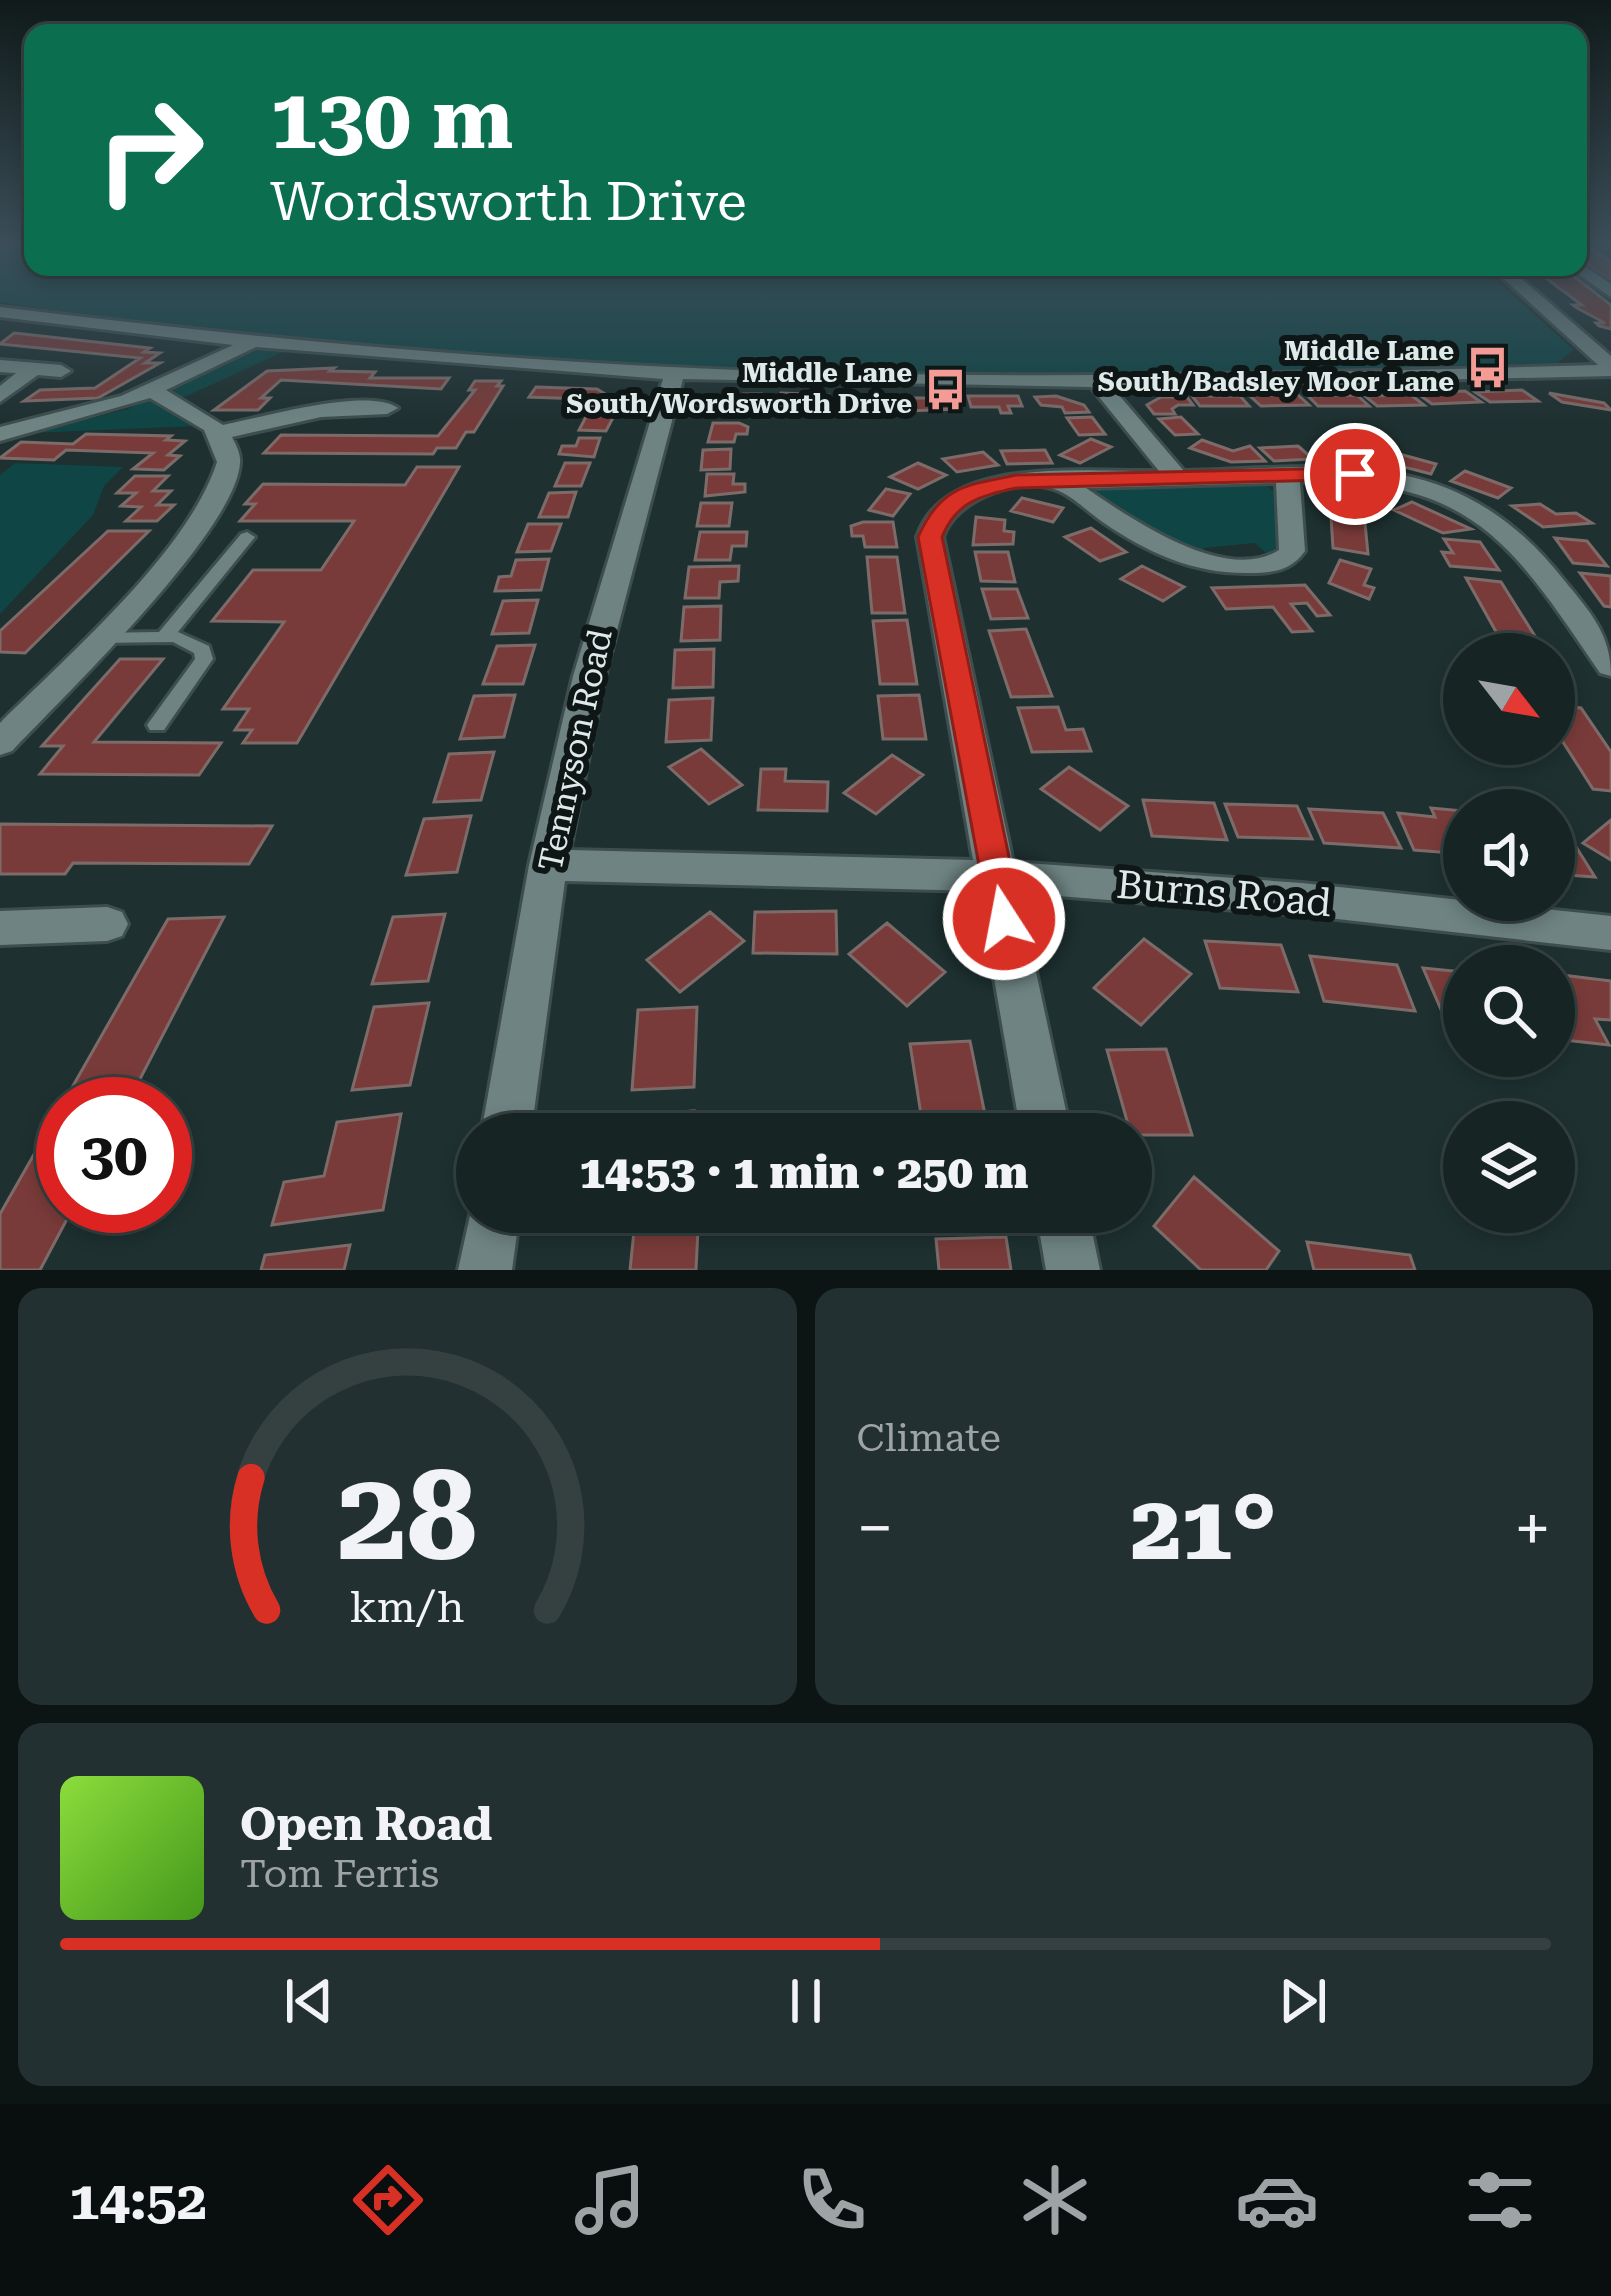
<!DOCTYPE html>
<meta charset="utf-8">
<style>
:root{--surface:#162424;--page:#233031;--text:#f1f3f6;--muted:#9ea4a6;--line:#354141;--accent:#d93025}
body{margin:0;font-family:"Roboto Serif",serif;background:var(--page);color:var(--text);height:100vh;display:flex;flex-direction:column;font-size:45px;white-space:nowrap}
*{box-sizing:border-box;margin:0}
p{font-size:39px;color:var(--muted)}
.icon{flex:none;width:66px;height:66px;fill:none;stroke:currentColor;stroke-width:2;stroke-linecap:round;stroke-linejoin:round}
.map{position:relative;height:1270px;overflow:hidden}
.side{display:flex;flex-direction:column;gap:18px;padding:18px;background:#0c1414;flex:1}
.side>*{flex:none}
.top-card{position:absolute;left:24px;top:24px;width:1563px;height:252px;border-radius:24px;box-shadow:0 6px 18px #0003,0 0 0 3px var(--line);background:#0b6e4f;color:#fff;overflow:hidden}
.needle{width:78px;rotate:121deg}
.controls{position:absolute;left:1443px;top:633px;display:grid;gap:24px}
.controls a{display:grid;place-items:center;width:132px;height:132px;border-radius:50%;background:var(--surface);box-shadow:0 6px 18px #0003,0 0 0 3px var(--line);font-size:60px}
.speed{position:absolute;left:36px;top:1077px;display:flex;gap:24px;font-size:60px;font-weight:700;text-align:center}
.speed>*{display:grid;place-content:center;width:156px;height:156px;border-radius:50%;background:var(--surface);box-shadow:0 6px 18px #0003,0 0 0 3px var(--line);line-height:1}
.speed .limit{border:18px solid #d22;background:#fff;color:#111}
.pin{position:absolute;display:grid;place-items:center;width:102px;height:102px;color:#fff;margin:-51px;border:6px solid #fff;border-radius:50%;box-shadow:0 3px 12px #0007}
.me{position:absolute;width:132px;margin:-66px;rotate:349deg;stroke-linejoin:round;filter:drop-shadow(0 0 9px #0008)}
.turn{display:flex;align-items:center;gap:42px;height:252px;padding:0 48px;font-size:54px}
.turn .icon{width:156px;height:156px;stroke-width:2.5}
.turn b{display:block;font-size:84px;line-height:102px}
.big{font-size:90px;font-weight:800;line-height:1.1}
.side .tile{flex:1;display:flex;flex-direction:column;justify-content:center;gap:18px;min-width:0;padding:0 42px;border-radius:24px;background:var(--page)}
.side .dial{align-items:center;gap:0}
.dial svg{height:312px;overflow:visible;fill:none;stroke:var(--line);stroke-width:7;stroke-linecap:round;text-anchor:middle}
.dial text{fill:var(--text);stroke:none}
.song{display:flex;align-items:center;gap:36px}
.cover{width:144px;height:144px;border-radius:18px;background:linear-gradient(135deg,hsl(90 70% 55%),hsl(100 70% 35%))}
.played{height:12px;border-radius:6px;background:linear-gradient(90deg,var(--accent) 55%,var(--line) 55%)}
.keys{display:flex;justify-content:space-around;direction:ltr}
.heat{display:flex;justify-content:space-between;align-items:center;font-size:66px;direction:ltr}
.side .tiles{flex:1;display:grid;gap:18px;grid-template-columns:1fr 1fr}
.tile:last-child{grid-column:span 2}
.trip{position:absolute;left:456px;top:1113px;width:696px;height:120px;border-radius:60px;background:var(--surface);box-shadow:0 6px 18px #0003,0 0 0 3px var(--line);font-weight:800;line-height:120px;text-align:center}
.tab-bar{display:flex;height:192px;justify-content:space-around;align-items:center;background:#090e0e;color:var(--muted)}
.tab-bar .icon{width:84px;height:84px}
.tab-bar .selected{color:var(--accent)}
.tab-bar b{font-size:54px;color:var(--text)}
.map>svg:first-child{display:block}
.green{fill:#0f4544}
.building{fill:#793b39;stroke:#7d6b69;stroke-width:3}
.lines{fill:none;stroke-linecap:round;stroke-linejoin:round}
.service-casing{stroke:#3e4e4e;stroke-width:6}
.minor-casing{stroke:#3e4e4e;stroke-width:6}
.service{fill:#6e8382;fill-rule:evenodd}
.minor{fill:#6e8382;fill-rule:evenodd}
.route{fill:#d93025;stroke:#8d1f18;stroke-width:3}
.labels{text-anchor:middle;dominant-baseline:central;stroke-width:12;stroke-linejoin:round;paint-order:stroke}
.far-poi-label{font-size:27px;font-weight:bold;fill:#dee9e9;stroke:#0f1716;text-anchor:end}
.street-label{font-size:33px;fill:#dee9e9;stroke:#0f1716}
.near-street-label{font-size:39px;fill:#dee9e9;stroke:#0f1716}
</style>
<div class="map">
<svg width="1611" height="1270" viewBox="0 0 1611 1270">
<rect width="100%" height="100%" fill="#1e3030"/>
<path class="green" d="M0,245h33v22h1448l93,83 -17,13c-232,6 -466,15 -698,11 -288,-5 -575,-27 -859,-72z
M261,349l24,2 -118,54 29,21 -164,7 96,-24 116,-58z
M15,463l108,4 -19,19 -11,29 -93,99v-139z
M1265,484l11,9 1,55 -11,5 -11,-10 -52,5 6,9 -13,-1 -103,-64 14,-6z"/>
<path class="building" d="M1578,245h14h-5l24,17v20l-33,-24z
M1531,267h31l49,38v24l-12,-3 -3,-3h9l-28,-15 -4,-3h9z
M14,333l136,15 -6,4 16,1 -15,10h15l-62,35 -74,3 16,-11 55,-2 45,-30 -140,-14z
M334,368l-4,3 45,1 -5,6h79l-8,11 -160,-9 -20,18h9l-12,12h-44l53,-39z
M475,381h26l-4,5h6l-29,46h-8l-10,16h-19l-4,6 -169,-1 17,-18 157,1 37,-46h-6z
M536,387l61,2 16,10 -2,8h-25l3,-6 -6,-2 -54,-2z
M1522,390l16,11 -48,1 -15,-10z
M1465,391l16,11 -49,2 -15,-11z
M781,393l47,2 -3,12 -15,-1 -32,-4z
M1549,393l55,10 7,7 -49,-8z
M743,394h18l-1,8 -18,3 -4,11 -22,-1 5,-13z
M1297,394l12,11 -48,1 -11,-10z
M1357,395l12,11h-51l-10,-10z
M1411,395l13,10 -47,1 -12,-10z
M968,396h50l4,10h-14l3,7h-10l-2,-6h-28z
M1056,396l28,9 5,7 -24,1 -3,-6 -21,-2 -6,-8z
M1192,396h48l9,10h-49z
M842,397l49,2v16l-15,-1 1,-6h-9l-1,5 -27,-1z
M1161,397h26l6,8h-15l-6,4 3,5h-21l-7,-9z
M905,398h50l3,11 -51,2z
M588,413l27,1 -9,17 -27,-1z
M1092,417l13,17 -26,1 -12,-17z
M1181,417l17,17 -23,1 -16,-16z
M713,423h26l9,4 -1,7h-11l-2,8h-26z
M86,434l85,2 -5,4 19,1 -17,14 12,1 -16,14 -31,-1 20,-16 -87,-3 -12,10 -54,-2 21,-16 52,2z
M579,438h21l-6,19 -35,-3 3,-8h14z
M1091,439l20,8 -31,16 -20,-8z
M1202,440l31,11 17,-5 15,15 -34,1 -41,-14z
M1339,443l22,1 13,18 -48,-2 -8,-13 25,2z
M1298,446l15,13 -39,2 -14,-13z
M731,449l-1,20 -29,1 2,-20z
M1045,450l7,13 -45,1 -6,-13z
M983,452l15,13 -41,7 -14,-13z
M1392,452l44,12 -5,10 -46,-12z
M565,463h25l-9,23h-26z
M918,463l28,12 -28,14 -28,-12z
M417,467h42l-162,276h-54l9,-13h-17l14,-21h-26l61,-87 -72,-1 41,-51h68l33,-49h-114l15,-17h-10l18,-20 142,1z
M1465,471l46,17 -13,10 -47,-17z
M707,474h27l-1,10h12v8l-40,4z
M135,476h33l-15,15h18l-14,14h17l-17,16h-31l15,-14 -20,-1 15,-13h-19z
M886,489l24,5 -17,22 -24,-6z
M1356,491l28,12 -29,14 -27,-12z
M576,492l-8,25h-29l10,-24z
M1022,498l41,10 -10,14 -42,-11z
M1412,502l59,27 -28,4 -49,-23z
M701,503h31l-3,23h-32z
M1540,504l16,10 20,-1 16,10 -49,4 -31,-21z
M976,517l29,3 -1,11 10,1 -1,12 -40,1z
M1331,517l34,6 3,31 -35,-6z
M863,522h30l4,25h-32l-2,-11h-11l-1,-10z
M528,524h33l-10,27 -34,1z
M1091,528l35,24 -26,9 -35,-24z
M108,531h41l-124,122 -25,-1v-21z
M700,532h47l-1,14h-14l-2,14h-35z
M1555,538l32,3 20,25 -34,-3z
M1444,539l36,3 19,28 -49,-4 -8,-14 11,1z
M975,552h33l7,30 -34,-1z
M867,557h30l8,56h-33z
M549,559l-8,31 -46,1 4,-14 12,-1 5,-16z
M1340,560l31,9 -7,16 10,3 -5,11 -40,-16z
M739,566l-1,15 -18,1 -1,16h-34l4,-31z
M1142,566l42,21 -21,14 -42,-22z
M1580,573l31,3v31l-7,-1z
M1466,578l35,4 37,59 -39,-4z
M1305,585l25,30 -13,1 -10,-13 -16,1 21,27 -20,1 -19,-25 -47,2 -14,-21z
M982,589h35l11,29 -37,1z
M538,600l-9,33 -37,1 11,-33z
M721,606l-1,34 -39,1 3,-34z
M907,620l10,64h-37l-7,-63z
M1026,629l26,67 -41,1 -22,-66z
M535,645l-12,39h-40l14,-38z
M714,649l-1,38 -40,1 2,-38z
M120,659h43l-69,83 127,1 -22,32 -159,-1 23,-28h-21z
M515,695l-11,42 -44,2 14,-43z
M919,695l7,44h-43l-5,-43z
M713,698l-2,42 -45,2 3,-42z
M1554,705l27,3 30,44v39l-18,-2 -39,-61z
M1058,707l8,23 17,-1 8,22 -59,1 -14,-44z
M701,749l41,36 -33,19 -40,-37z
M494,752l-13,48 -47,2 15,-48z
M892,755l31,20 -47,39 -32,-21z
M1069,767l59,39 -28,24 -59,-41z
M761,769h25l-1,12 43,1 -1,29 -69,-1z
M1143,800l71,3 13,37 -75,-4z
M1225,804l72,2 15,33 -74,-2z
M1431,808l33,3v43l-50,-4 -16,-37 37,4z
M1309,809l74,4 18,35 -77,-5z
M471,816l-14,56 -51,3 18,-56z
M1611,820v40l-28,-17z
M0,824l272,2 -23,38 -176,-1 -8,11h-65z
M1554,838l17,1 24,38 -41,-3z
M836,911l1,43 -84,-1 2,-41z
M710,912l34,29 -64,51 -33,-32z
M445,914l-17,67 -56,3 21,-67z
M224,917l-97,187h-64v102h11l-34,64h-40v-56l168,-295z
M887,923l58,49 -38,34 -58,-52z
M1144,939l47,35 -50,51 -47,-37z
M1205,941l76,4 17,47 -78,-4z
M1310,956l87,9 18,46 -91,-10z
M1423,968l41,4v44l-21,-2z
M1554,974l57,7v39l-16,-1 14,26 -44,-5 -11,-24z
M429,1003l-19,82 -58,5 22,-83z
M697,1007l-3,80 -62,3 6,-80z
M970,1041l19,93h-65l-14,-90z
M1166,1049l26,86h-61l-24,-85z
M694,1111v23h-60l1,-18z
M401,1114l-18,96 -111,15 12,-43 40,-6 13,-54z
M1194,1177l85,74 -13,19h-65l-47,-44z
M698,1229l-2,41h-66l4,-39z
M1006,1237l5,33h-72l-3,-31z
M1307,1242l103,13 5,15h-101z
M350,1245l-6,25h-83l4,-15z"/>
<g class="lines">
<defs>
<path id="service" d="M247,532l8,5 -77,95 31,14 4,13 -49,71h-14l-3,-5 48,-66 -1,-6 -21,-11 -76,1 -9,-5 9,-5 62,-1 82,-98z"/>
<path id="minor" d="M1578,262l33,22v13l-39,-27 -2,-3h8z
M1491,267h17l103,89v20l-499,11 72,84c154,-4 273,-27 380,109 26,32 47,54 47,96l-11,-3c-89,-131 -128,-195 -300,-191l5,69c-14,20 -33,22 -56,22 -55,1 -101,-20 -145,-50 -15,-10 -29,-25 -45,-32 -36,-17 -104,7 -116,46l70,325 289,21 309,33v34l-309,-35 -283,-22 52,241h-50l-42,-243 -414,-10 -34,253h-50l48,-269 44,-189 90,-297 -407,-32 -90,43 57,35c37,-7 145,-39 175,-17l-11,6 -66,3 -89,20c4,8 9,17 8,26 -4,68 -177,234 -228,288l-12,4v-32c68,-68 188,-171 217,-261l-13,-32 -54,-32 -150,43v-14l121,-31 112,-51 -233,-28v-10c253,31 507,55 761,64 279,9 558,2 837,-6zM683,379l408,8 68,84c-72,2 -214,-18 -242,66l56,323 -403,-10 35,-174zM1276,483l3,67c-54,35 -150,-33 -193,-62z
M0,360l61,5 10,6 -10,6 -23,-2 -38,27v-16l16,-13 -16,-1z
M107,907l15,5 6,12 -6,12 -15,5 -107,4v-34z
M475,1193l2,19h43l-8,58h-54z
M1036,1212h52l12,58h-54z"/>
</defs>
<use href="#service" class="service-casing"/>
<use href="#minor" class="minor-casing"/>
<use href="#service" class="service"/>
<use href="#minor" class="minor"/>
</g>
<linearGradient id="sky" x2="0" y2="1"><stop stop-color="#101a1a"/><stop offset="0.58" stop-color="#3b4e59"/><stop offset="1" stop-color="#3b4e59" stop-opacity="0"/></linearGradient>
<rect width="1611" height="423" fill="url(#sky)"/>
<path class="route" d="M1355,468l8,2v9l-347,9c-36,8 -60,14 -74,49l80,382 -5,11 -13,5 -13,-5 -73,-393c22,-50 47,-52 98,-62z"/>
<defs>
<symbol id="bus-bare" viewBox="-9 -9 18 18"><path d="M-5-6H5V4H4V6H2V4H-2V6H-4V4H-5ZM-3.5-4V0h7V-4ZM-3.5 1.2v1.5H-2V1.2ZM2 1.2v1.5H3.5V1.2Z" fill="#f59b96" stroke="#0f1716" stroke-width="2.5" paint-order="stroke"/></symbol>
</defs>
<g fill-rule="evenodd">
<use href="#bus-bare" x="1458" y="338" width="59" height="59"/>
<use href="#bus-bare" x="916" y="360" width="59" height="59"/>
</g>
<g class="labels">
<g class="far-poi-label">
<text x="1454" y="351">Middle Lane<tspan x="1454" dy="31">South/Badsley Moor Lane</tspan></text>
<text x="912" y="373">Middle Lane<tspan x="912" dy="31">South/Wordsworth Drive</tspan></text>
</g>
<g class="street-label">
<text transform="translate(575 750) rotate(-78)">Tennyson Road</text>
</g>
<g class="near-street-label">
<text transform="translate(1224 894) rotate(5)">Burns Road</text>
</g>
</g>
</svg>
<div class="controls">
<a><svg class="needle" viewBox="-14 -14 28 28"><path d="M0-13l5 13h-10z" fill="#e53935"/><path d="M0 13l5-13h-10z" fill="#9ea4a6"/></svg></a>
<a><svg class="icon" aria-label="sound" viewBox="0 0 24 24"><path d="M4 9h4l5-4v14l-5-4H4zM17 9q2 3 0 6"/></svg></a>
<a><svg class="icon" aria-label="search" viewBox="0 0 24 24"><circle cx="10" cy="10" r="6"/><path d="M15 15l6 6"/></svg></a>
<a><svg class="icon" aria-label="layers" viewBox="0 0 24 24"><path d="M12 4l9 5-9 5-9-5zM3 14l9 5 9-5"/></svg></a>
</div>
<div class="speed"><div class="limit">30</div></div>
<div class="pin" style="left:1355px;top:474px;background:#d93025"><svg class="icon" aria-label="arrive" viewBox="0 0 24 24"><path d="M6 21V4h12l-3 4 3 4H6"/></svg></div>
<svg class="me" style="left:1004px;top:919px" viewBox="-20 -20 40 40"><circle r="17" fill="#d93025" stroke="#fff" stroke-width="3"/><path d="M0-11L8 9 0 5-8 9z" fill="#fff"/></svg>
<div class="trip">14:53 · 1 min · 250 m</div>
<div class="top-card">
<div class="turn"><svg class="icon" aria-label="right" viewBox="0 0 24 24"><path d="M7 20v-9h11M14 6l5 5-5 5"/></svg><div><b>130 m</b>Wordsworth Drive</div></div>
</div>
</div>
<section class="side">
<div class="tiles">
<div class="tile dial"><svg viewBox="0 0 100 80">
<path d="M14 69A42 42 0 1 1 86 69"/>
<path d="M14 69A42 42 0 0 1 10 35" stroke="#d93025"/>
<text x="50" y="56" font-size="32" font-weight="700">28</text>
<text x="50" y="72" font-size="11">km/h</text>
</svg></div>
<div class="tile"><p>Climate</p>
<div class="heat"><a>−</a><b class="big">21°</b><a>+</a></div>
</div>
<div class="tile">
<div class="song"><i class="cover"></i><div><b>Open Road</b><p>Tom Ferris</p></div></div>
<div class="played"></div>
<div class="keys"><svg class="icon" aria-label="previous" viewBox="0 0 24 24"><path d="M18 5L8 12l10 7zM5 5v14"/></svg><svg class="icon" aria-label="pause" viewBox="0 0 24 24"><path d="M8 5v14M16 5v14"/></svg><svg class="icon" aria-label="next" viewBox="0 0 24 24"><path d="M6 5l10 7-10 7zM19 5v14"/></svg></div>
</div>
</div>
</section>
<nav class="tab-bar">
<b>14:52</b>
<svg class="icon selected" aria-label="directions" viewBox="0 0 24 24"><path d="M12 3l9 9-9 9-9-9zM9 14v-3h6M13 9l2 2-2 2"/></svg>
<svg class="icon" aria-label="music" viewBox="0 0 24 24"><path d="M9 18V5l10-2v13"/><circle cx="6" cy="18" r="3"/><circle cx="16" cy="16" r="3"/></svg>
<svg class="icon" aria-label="phone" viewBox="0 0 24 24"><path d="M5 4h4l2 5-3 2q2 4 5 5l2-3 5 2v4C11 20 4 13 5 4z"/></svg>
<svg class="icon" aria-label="climate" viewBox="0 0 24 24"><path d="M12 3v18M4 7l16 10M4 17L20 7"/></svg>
<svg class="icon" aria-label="car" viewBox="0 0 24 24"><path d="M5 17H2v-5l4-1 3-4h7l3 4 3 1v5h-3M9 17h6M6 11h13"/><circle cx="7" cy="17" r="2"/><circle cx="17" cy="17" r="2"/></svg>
<svg class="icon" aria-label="filters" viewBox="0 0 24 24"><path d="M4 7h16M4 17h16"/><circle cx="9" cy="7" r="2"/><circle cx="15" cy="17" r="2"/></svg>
</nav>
